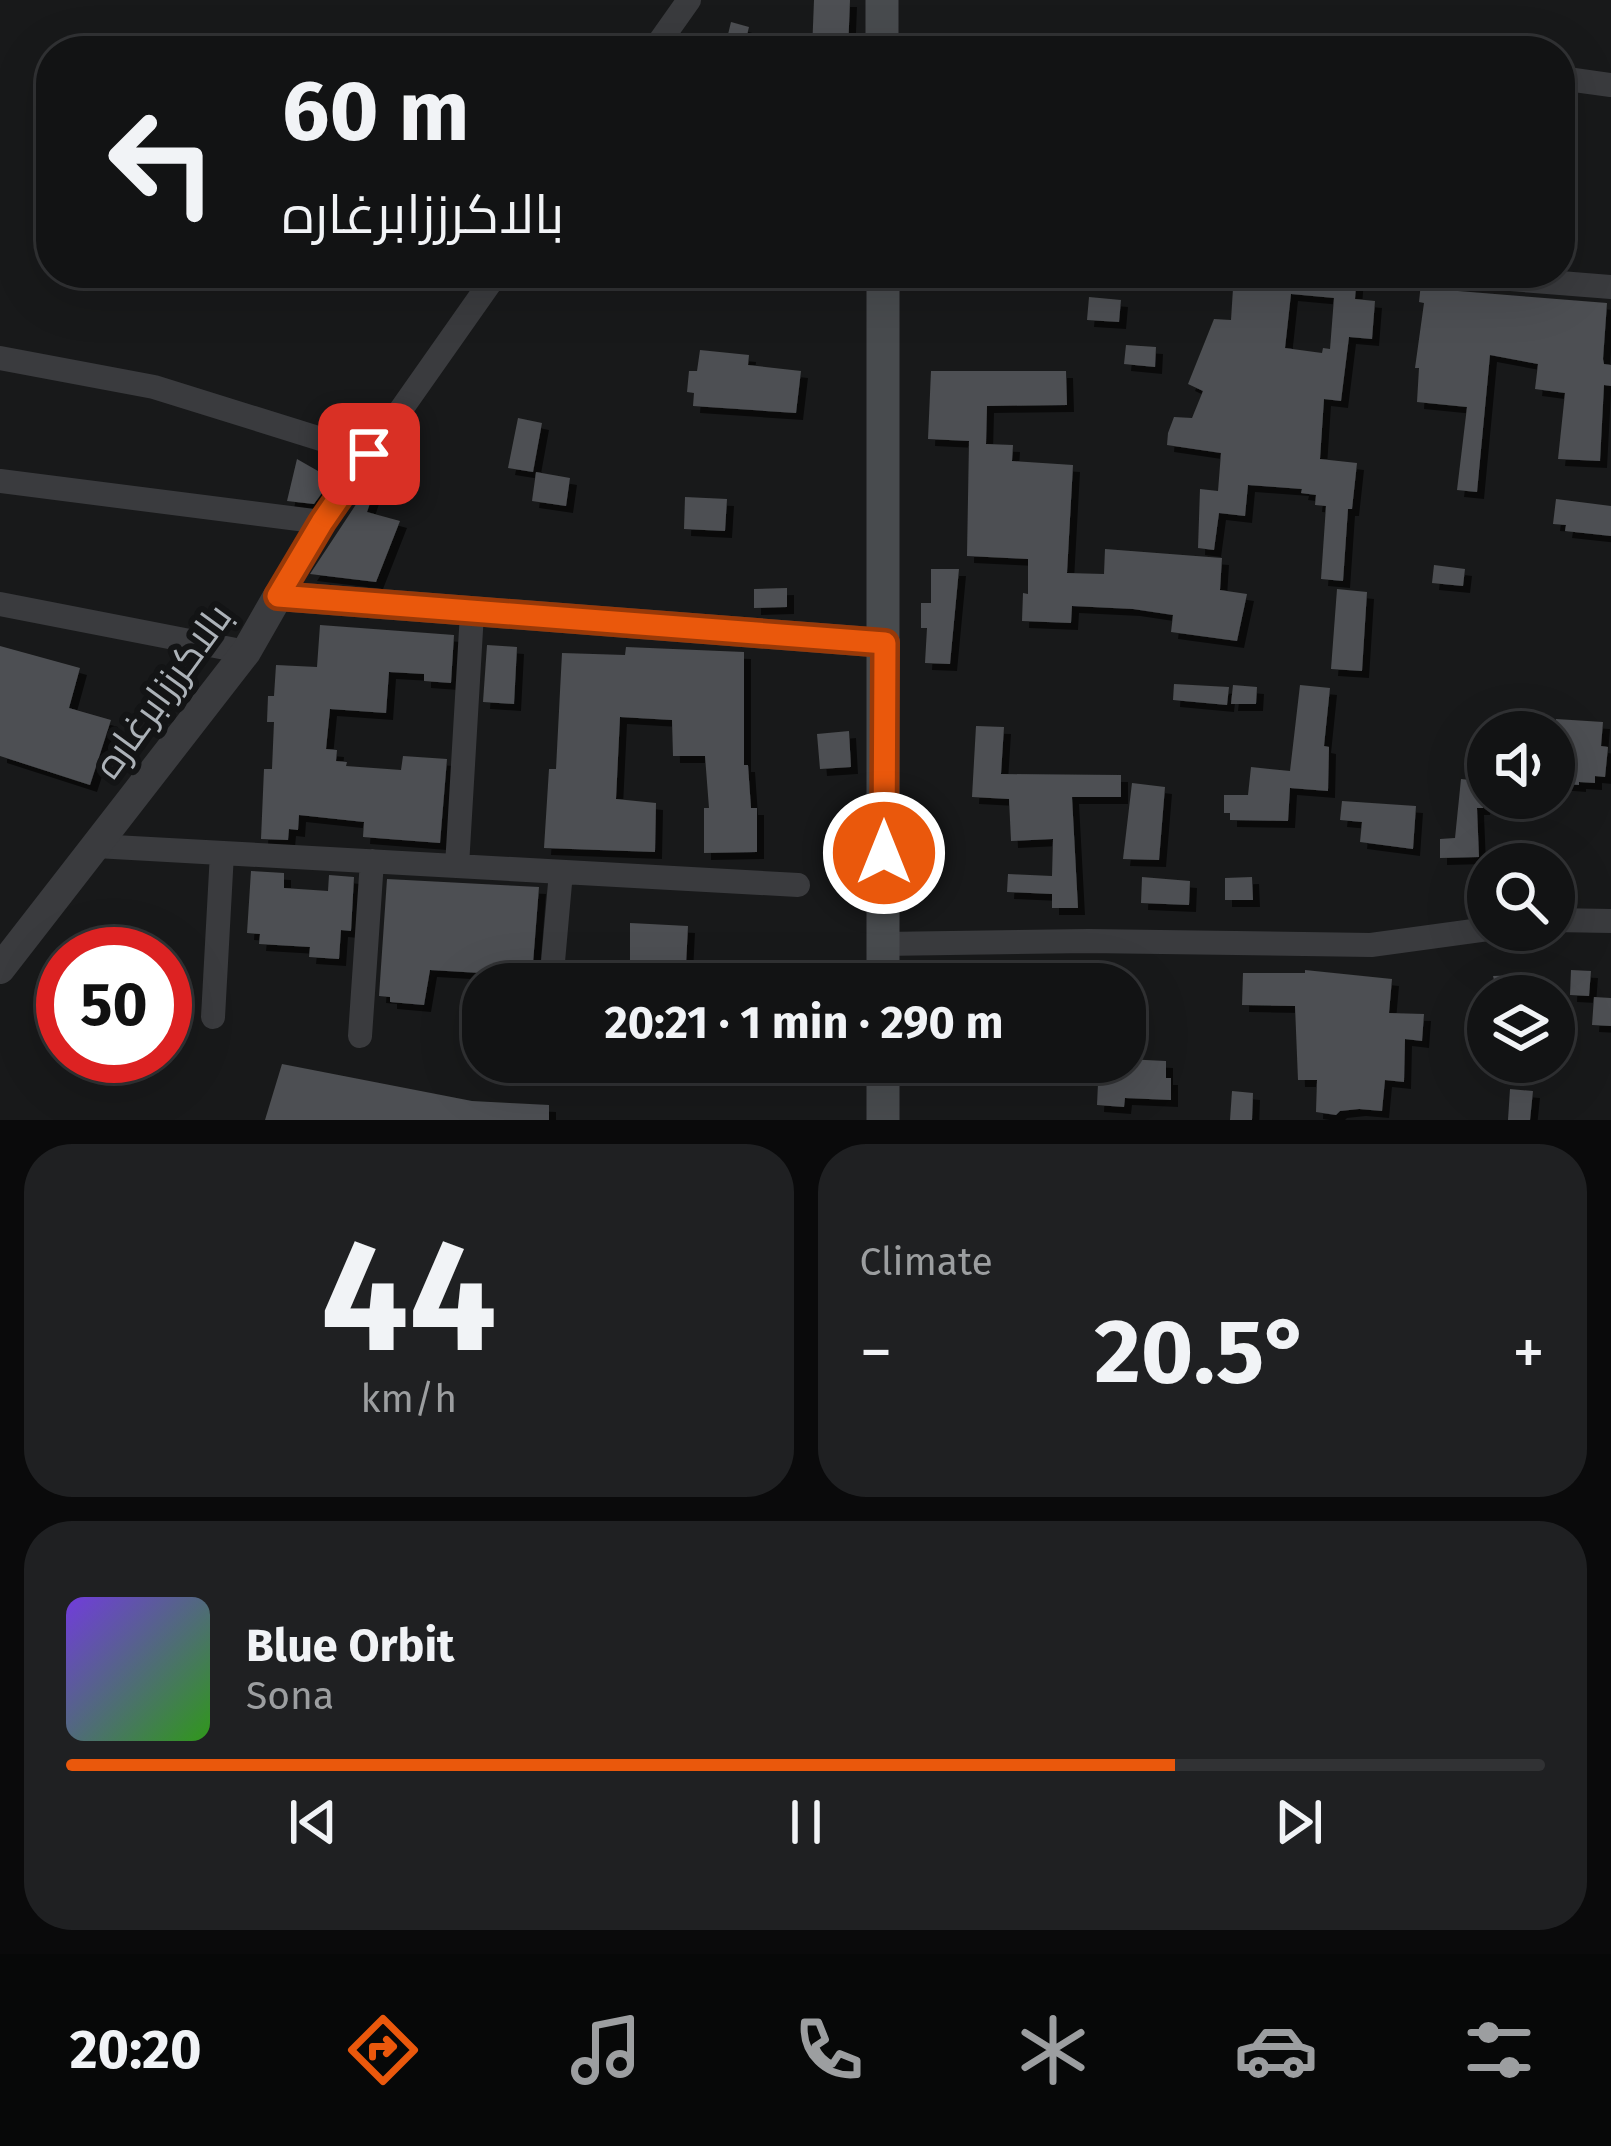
<!DOCTYPE html>
<meta charset="utf-8">
<style>
:root{--surface:#121314;--page:#1f2022;--text:#f1f3f6;--muted:#9c9ea0;--line:#313234;--accent:#ea580c}
body{margin:0;font-family:"Fira Sans",Cairo,sans-serif;background:var(--page);color:var(--text);height:100vh;display:flex;flex-direction:column;font-size:45px;white-space:nowrap}
*{box-sizing:border-box;margin:0}
p{font-size:39px;color:var(--muted)}
.icon{flex:none;width:66px;height:66px;fill:none;stroke:currentColor;stroke-width:2;stroke-linecap:round;stroke-linejoin:round}
.map{position:relative;height:1120px;overflow:hidden}
.side{display:flex;flex-direction:column;gap:24px;padding:24px;background:#0a0a0b;flex:1}
.side>*{flex:none}
.guide{position:absolute;left:36px;top:36px;width:1539px;height:252px;border-radius:48px;box-shadow:0 12px 48px #0002,0 0 0 3px var(--line);background:#121314;color:var(--text);overflow:hidden}
.buttons{position:absolute;left:1467px;top:711px;display:grid;gap:24px}
.buttons a{display:grid;place-items:center;width:108px;height:108px;border-radius:50%;background:var(--surface);box-shadow:0 12px 48px #0002,0 0 0 3px var(--line);font-size:60px}
.speed{position:absolute;left:36px;top:927px;display:flex;gap:24px;font-size:60px;font-weight:700;text-align:center}
.speed>*{display:grid;place-content:center;width:156px;height:156px;border-radius:50%;background:var(--surface);box-shadow:0 12px 48px #0002,0 0 0 3px var(--line);line-height:1}
.speed .limit{border:18px solid #d22;background:#fff;color:#111}
.pin{position:absolute;display:grid;place-items:center;width:102px;height:102px;color:#fff;margin:-51px;border-radius:24px;box-shadow:0 6px 18px #0006}
.me{position:absolute;width:132px;margin:-66px;rotate:0deg;stroke-linejoin:round;filter:drop-shadow(0 0 9px #0008)}
.turn{display:flex;align-items:center;gap:42px;height:252px;padding:0 48px;font-size:54px}
.turn .icon{width:156px;height:156px;stroke-width:2.5}
.turn b{display:block;font-size:84px;line-height:102px}
.big{font-size:90px;font-weight:700;line-height:1.1}
.side .card{flex:1;display:flex;flex-direction:column;justify-content:center;gap:18px;min-width:0;padding:0 42px;border-radius:48px;background:var(--page)}
.side .dial{align-items:center;gap:0}
.dial b{font-size:156px;line-height:1}
.song{display:flex;align-items:center;gap:36px}
.cover{width:144px;height:144px;border-radius:18px;background:linear-gradient(135deg,hsl(260 70% 55%),hsl(110 70% 35%))}
.played{height:12px;border-radius:6px;background:linear-gradient(90deg,var(--accent) 75%,var(--line) 75%)}
.keys{display:flex;justify-content:space-around;direction:ltr}
.heat{display:flex;justify-content:space-between;align-items:center;font-size:66px;direction:ltr}
.side .tiles{flex:1;display:grid;gap:24px;grid-template-columns:1fr 1fr}
.card:last-child{grid-column:span 2}
.trip{position:absolute;left:462px;top:963px;width:684px;height:120px;border-radius:48px;background:var(--surface);box-shadow:0 12px 48px #0002,0 0 0 3px var(--line);font-weight:700;line-height:120px;text-align:center}
.tab-bar{display:flex;height:192px;justify-content:space-around;align-items:center;background:#070808;color:var(--muted)}
.tab-bar .icon{width:84px;height:84px}
.tab-bar .on{color:var(--accent)}
.tab-bar b{font-size:54px;color:var(--text)}
.map>svg:first-child{display:block}
.building{fill:#4d4f52;fill-rule:evenodd;filter:url(#shadow)}
.lines{fill:none;stroke-linecap:round;stroke-linejoin:round}
.minor{stroke:#3a3b3e;stroke-width:24}
.tertiary{stroke:#3a3b3e;stroke-width:30}
.secondary{stroke:#484b4e;stroke-width:33}
.route-casing{stroke:#983908;stroke-width:30}
.route{stroke:#ea580c;stroke-width:21}
.labels{text-anchor:middle;dominant-baseline:central;stroke-width:12;stroke-linejoin:round;paint-order:stroke}
.street-label{font-size:39px;fill:#acb2b8;stroke:#131415}
</style>
<div class="map">
<svg width="1611" height="1120" viewBox="0 0 1611 1120">
<defs>
<filter id="shadow"><feDropShadow dx="7" dy="7" stdDeviation="0" flood-color="#0009"/></filter>
</defs>
<rect width="100%" height="100%" fill="#18191a"/>
<path class="building" d="M814,0h36l-2,51h-36z
M731,22l18,5 -6,24h-19z
M1234,273h123l-2,26 20,2 -3,38 -23,-2 -8,64 -17,-2 -4,60 37,4 -5,46h-4l-5,72 -22,-2 5,-73 -11,-1 1,-10 -15,-2 1,-4 -54,-4 -3,31 -26,-3 -5,37 -16,-2 2,-59 18,2 3,-38 -54,-8 1,-12 6,-16 18,1 11,-27 -15,-7 26,-65 17,1zM1291,294l43,4 -4,51 -7,-1 -1,5 -37,-5z
M1421,283l12,6 174,14 -4,56 1,5 7,1v21l-7,-1 -4,76 -42,-2 7,-66 -30,-4 3,-25 -48,-9 -13,137 -20,-2 10,-83 -50,-5 2,-34h-4l9,-65 -5,-1z
M1089,297l32,3 -2,22 -32,-2z
M1126,345l30,2 -1,20 -31,-3z
M700,350l49,5 -1,10 53,6 -5,42 -103,-7 1,-13 -7,-1 2,-21h8z
M931,371h135l1,34 -80,1 -1,38 27,1 -1,16 61,4 -6,108 37,1 1,-25 117,9 -2,32 27,4 -10,47 -66,-9 2,-17 -40,-6 -61,-3 -1,17 -49,-2 1,-28 5,1v-35l-61,-3 2,-115 -41,-2z
M518,418l24,5 -9,49 -25,-4z
M297,459l35,20 -18,25 -27,-3z
M384,462l-17,50 33,9 -24,61 -66,-8z
M536,472l34,6 -4,28 -34,-5z
M685,497l42,2 -2,32 -41,-2z
M1556,499l55,7v30l-46,-5 1,-6 -13,-1z
M1434,565l31,4 -2,17 -31,-3z
M931,569h28l-9,95 -25,-1 2,-35h-6v-25h10z
M787,588v19l-33,1v-19z
M1337,589l30,3 -5,79 -31,-2z
M320,625l134,10 -3,48 -27,-2v-7l-35,-2 -3,41 -56,-4 -4,40 11,1 -1,11 11,1 -1,4 55,4 2,-14 44,3 -7,84 -77,-6 1,-15 -65,-7 -1,15 -9,-1 -1,11 -27,-1 3,-70h8l2,-47h-7l1,-26h6l2,-31 41,2z
M487,645l30,2 -3,57 -31,-2z
M0,646l80,22 -11,40 42,12 -21,65 -90,-29z
M626,647l118,5v113h4l3,43h6v44l-53,1v-45h5l-4,-52h-32l-1,-36 -52,-3 -4,82 40,4 -1,49 -111,-4 5,-79h7l6,-116 63,2z
M1174,684l55,3 -2,18 -54,-5z
M1233,685l24,2 -1,17h-25z
M1300,685l30,3 -6,58 5,1 -1,44 -38,-3 -2,33 -58,-1v-7h-6v-18h24l3,-28 39,4z
M1556,719l47,3 -2,24 7,1 -3,30 -10,-1v7l-16,-1v3l-25,-2z
M976,726l28,1 -3,47 120,1v22h-49l6,111h-26v-14l-45,-2 1,-18 44,2 1,-37 -42,2 -2,-42 -37,-2z
M849,731l2,36 -31,2 -3,-35z
M1488,732v68l-4,-1 -1,9h-6l2,49 -39,1v-19l15,-1 6,-59 9,1v-40z
M1132,783l33,4 -6,73 -36,-1z
M1342,801l74,5 -3,43 -53,-7 2,-20 -22,-2z
M251,871l33,2v15l44,3 1,-16 25,2 -3,54 -10,-1 -2,29 -30,-2 1,-10 -51,-3 1,-10 -13,-1z
M1142,877l48,4 -1,24 -48,-2z
M1252,877l1,23h-28v-22z
M387,879l152,8 -7,89 -102,-6 -6,35 -34,-3v-5l-11,-1z
M630,923l58,3 -3,58h-55z
M1001,963v21h-72v-20z
M1305,970l87,9 -3,34 35,1 -2,27 -17,-2 -1,43 -19,-2 -3,31 -23,-2 -19,2 -4,4 -20,-3 1,-32h-19l-3,-74 -53,-1 1,-32h62z
M1571,970l20,1 -2,25 -19,-1z
M1524,975l4,17 -30,4 -5,-20z
M1594,997l17,1v28l-19,-1z
M1125,1059l41,2v17h5v22l-46,-2 -1,9 -27,-2 2,-43z
M282,1064l190,37 77,4v15h-284z
M1510,1089l23,2 -3,29h-22z
M1232,1091l21,2 -1,27h-22z"/>
<g class="lines">
<path class="minor" d="M653,51l36,-51
M1560,78l51,7
M1434,273l177,14
M0,358l154,29 215,67
M0,481l322,41
M278,596l44,-74 175,-249
M0,604l246,48
M96,846l702,39
M457,866l15,-253
M1554,920l57,1
M883,944l205,-3 283,4 117,-16
M551,984l10,-112
M213,1017l9,-164
M360,1036l12,-175"/>
<path class="tertiary" d="M0,969l246,-317 32,-56 607,47"/>
<path class="secondary" d="M882,0v51
M883,984v-711
M883,1120v-58"/>
</g>
<g class="lines">
<defs>
<path id="route" d="M369,454l-47,68 -44,74 607,47 -1,210"/>
</defs>
<use href="#route" class="route-casing"/>
<use href="#route" class="route"/>
</g>
<g class="labels">
<g class="street-label">
<text transform="translate(163 691) rotate(-54)">بالاکرززابرغاره</text>
</g>
</g>
</svg>
<div class="buttons">
<a><svg class="icon" aria-label="sound" viewBox="0 0 24 24"><path d="M4 9h4l5-4v14l-5-4H4zM17 9q2 3 0 6"/></svg></a>
<a><svg class="icon" aria-label="search" viewBox="0 0 24 24"><circle cx="10" cy="10" r="6"/><path d="M15 15l6 6"/></svg></a>
<a><svg class="icon" aria-label="layers" viewBox="0 0 24 24"><path d="M12 4l9 5-9 5-9-5zM3 14l9 5 9-5"/></svg></a>
</div>
<div class="speed"><div class="limit">50</div></div>
<div class="pin" style="left:369px;top:454px;background:#d93025"><svg class="icon" aria-label="arrive" viewBox="0 0 24 24"><path d="M6 21V4h12l-3 4 3 4H6"/></svg></div>
<svg class="me" style="left:884px;top:853px" viewBox="-20 -20 40 40"><circle r="17" fill="#ea580c" stroke="#fff" stroke-width="3"/><path d="M0-11L8 9 0 5-8 9z" fill="#fff"/></svg>
<div class="trip">20:21 · 1 min · 290 m</div>
<div class="guide">
<div class="turn"><svg class="icon" aria-label="left" viewBox="0 0 24 24"><path d="M17 20v-9H6M10 6l-5 5 5 5"/></svg><div><b>60 m</b>بالاکرززابرغاره</div></div>
</div>
</div>
<section class="side">
<div class="tiles">
<div class="card dial"><b>44</b><p>km/h</p></div>
<div class="card"><p>Climate</p>
<div class="heat"><a>−</a><b class="big">20.5°</b><a>+</a></div>
</div>
<div class="card">
<div class="song"><i class="cover"></i><div><b>Blue Orbit</b><p>Sona</p></div></div>
<div class="played"></div>
<div class="keys"><svg class="icon" aria-label="previous" viewBox="0 0 24 24"><path d="M18 5L8 12l10 7zM5 5v14"/></svg><svg class="icon" aria-label="pause" viewBox="0 0 24 24"><path d="M8 5v14M16 5v14"/></svg><svg class="icon" aria-label="next" viewBox="0 0 24 24"><path d="M6 5l10 7-10 7zM19 5v14"/></svg></div>
</div>
</div>
</section>
<nav class="tab-bar">
<b>20:20</b>
<svg class="icon on" aria-label="directions" viewBox="0 0 24 24"><path d="M12 3l9 9-9 9-9-9zM9 14v-3h6M13 9l2 2-2 2"/></svg>
<svg class="icon" aria-label="music" viewBox="0 0 24 24"><path d="M9 18V5l10-2v13"/><circle cx="6" cy="18" r="3"/><circle cx="16" cy="16" r="3"/></svg>
<svg class="icon" aria-label="phone" viewBox="0 0 24 24"><path d="M5 4h4l2 5-3 2q2 4 5 5l2-3 5 2v4C11 20 4 13 5 4z"/></svg>
<svg class="icon" aria-label="climate" viewBox="0 0 24 24"><path d="M12 3v18M4 7l16 10M4 17L20 7"/></svg>
<svg class="icon" aria-label="car" viewBox="0 0 24 24"><path d="M5 17H2v-5l4-1 3-4h7l3 4 3 1v5h-3M9 17h6M6 11h13"/><circle cx="7" cy="17" r="2"/><circle cx="17" cy="17" r="2"/></svg>
<svg class="icon" aria-label="filters" viewBox="0 0 24 24"><path d="M4 7h16M4 17h16"/><circle cx="9" cy="7" r="2"/><circle cx="15" cy="17" r="2"/></svg>
</nav>
